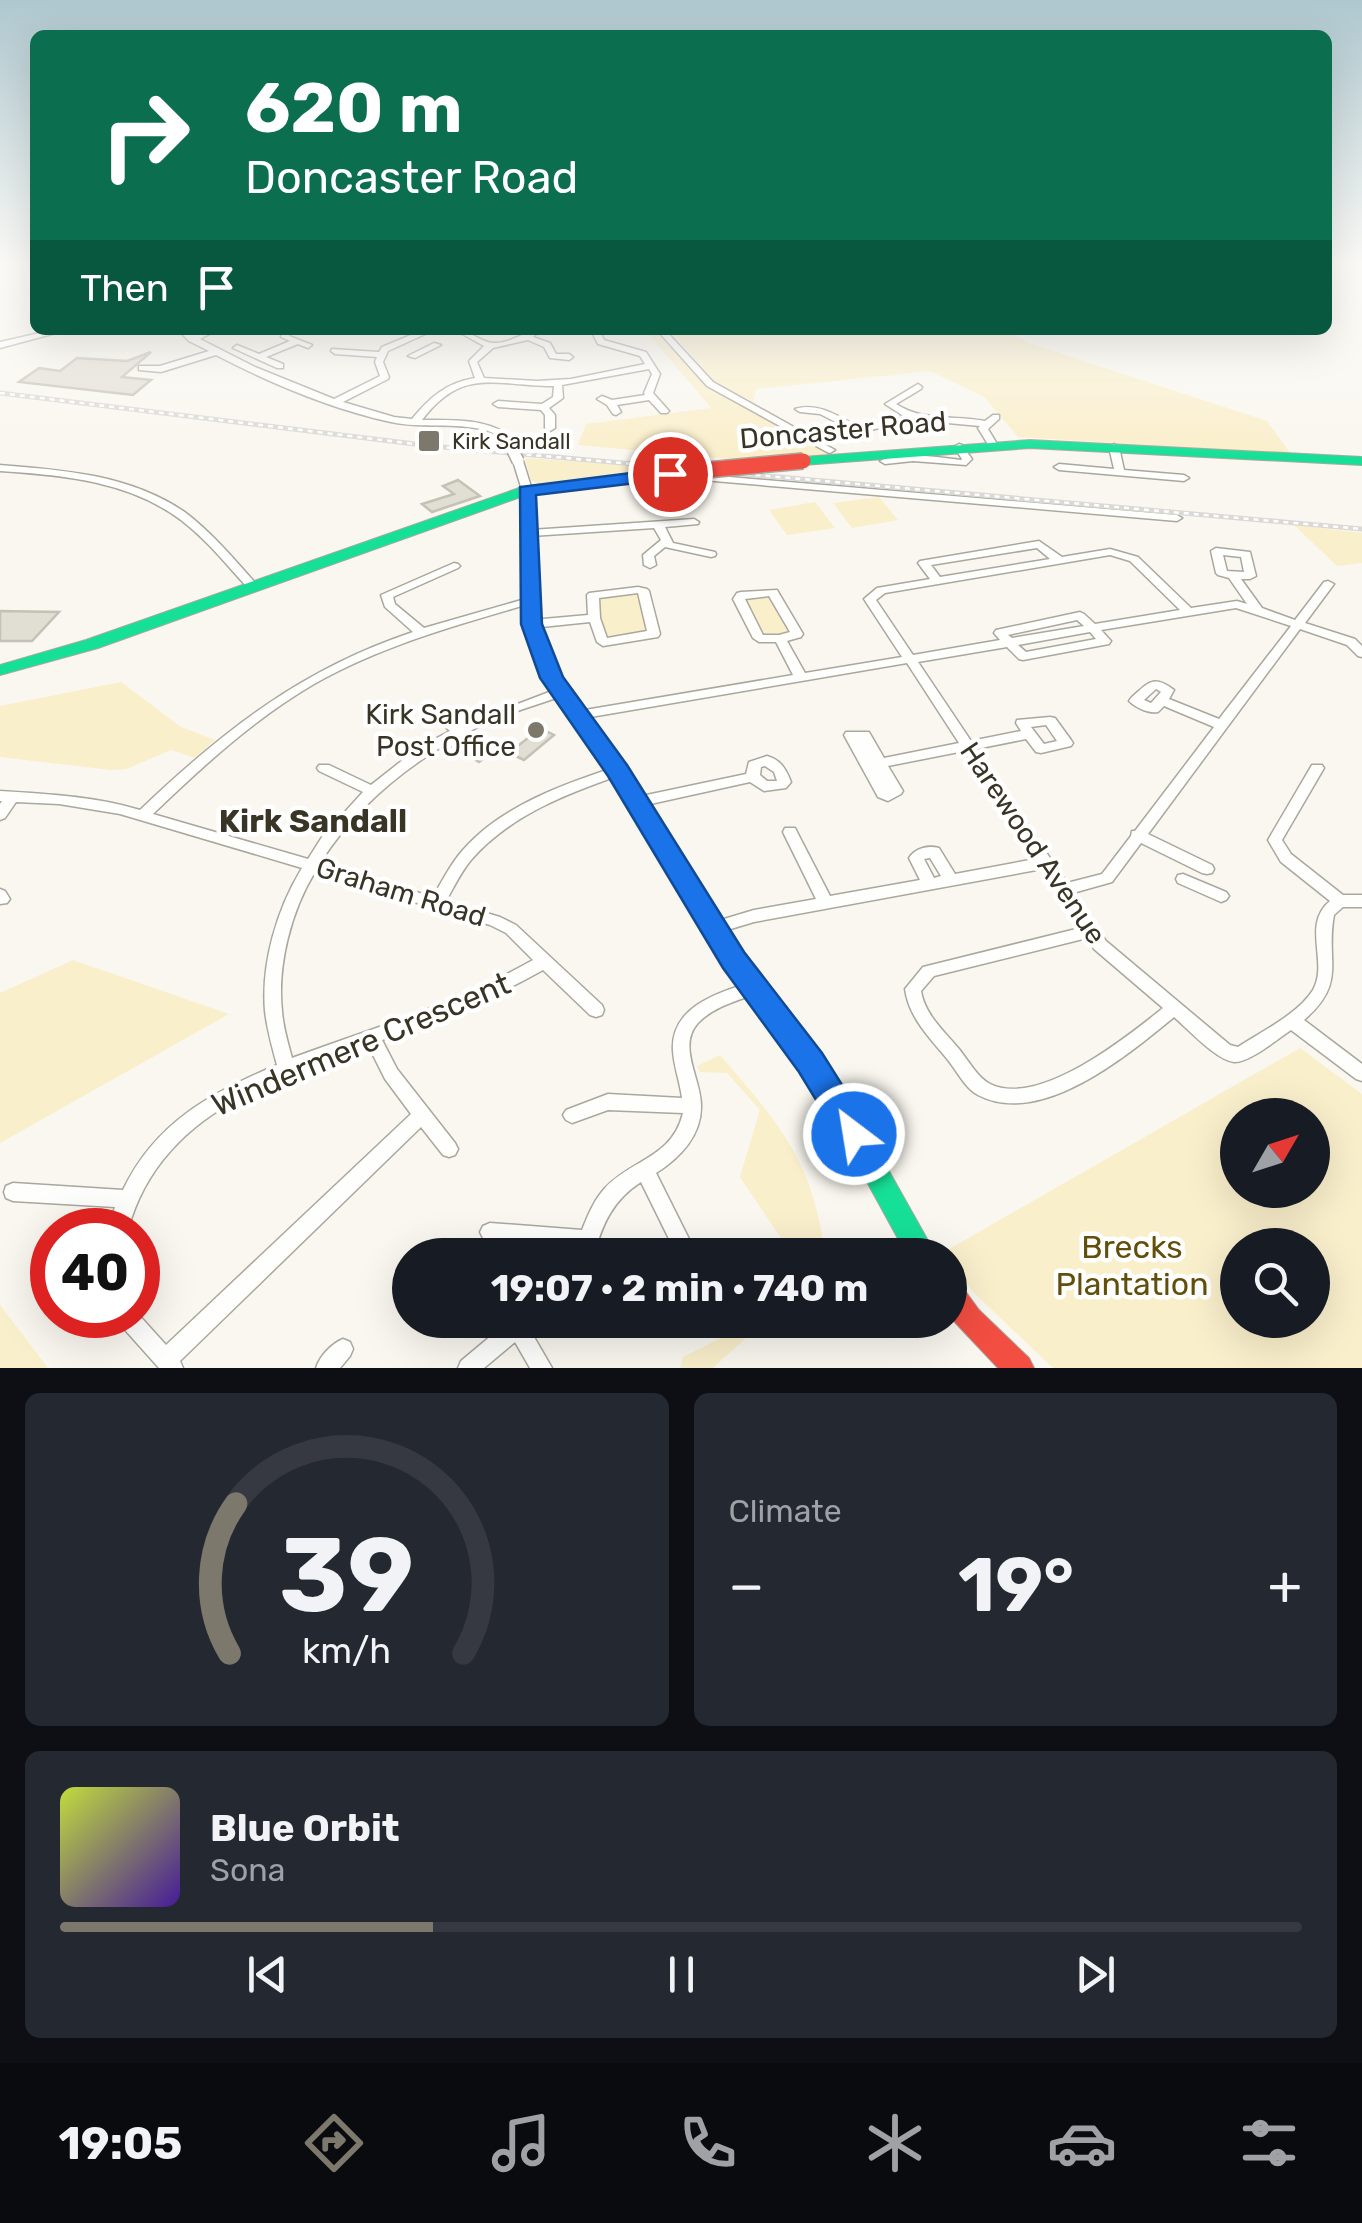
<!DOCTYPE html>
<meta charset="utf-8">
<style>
:root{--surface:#171b24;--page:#242831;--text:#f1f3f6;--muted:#9ea1a6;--line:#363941;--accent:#7c786c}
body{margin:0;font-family:Rubik,sans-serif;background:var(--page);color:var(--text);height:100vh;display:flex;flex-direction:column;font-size:38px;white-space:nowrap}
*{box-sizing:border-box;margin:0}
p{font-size:32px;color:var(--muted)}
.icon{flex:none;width:55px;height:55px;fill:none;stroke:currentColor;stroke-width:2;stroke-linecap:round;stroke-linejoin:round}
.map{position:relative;height:1368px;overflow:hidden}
.drawer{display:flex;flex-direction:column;gap:25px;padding:25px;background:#0d0f14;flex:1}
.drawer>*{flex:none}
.top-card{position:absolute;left:30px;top:30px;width:1302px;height:305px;border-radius:15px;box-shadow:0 10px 40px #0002;background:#0b6e4f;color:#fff;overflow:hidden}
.needle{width:65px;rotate:51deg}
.fabs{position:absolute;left:1220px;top:1098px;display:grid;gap:20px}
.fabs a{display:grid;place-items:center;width:110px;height:110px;border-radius:50%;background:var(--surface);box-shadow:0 10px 40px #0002;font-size:50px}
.speed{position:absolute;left:30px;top:1208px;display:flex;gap:20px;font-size:50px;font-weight:700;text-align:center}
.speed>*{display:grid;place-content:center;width:130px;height:130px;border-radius:50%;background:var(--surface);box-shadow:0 10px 40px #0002;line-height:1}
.speed .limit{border:15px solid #d22;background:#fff;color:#111}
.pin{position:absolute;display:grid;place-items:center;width:85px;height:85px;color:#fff;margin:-42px;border:5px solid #fff;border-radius:50%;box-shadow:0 2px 10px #0007}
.me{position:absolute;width:110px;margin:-55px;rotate:329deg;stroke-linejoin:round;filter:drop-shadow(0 0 8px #0008)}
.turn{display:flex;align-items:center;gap:35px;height:210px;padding:0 50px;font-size:45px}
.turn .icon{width:130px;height:130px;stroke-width:2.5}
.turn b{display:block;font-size:70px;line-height:85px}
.then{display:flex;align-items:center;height:95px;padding:0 50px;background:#0003;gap:20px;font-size:38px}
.big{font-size:75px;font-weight:700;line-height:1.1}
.drawer .tile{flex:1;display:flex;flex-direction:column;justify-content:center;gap:15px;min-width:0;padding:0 35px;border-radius:15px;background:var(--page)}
.drawer .dial{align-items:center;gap:0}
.dial svg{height:260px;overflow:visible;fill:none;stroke:var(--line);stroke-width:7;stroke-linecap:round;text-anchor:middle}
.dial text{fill:var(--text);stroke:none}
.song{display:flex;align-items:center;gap:30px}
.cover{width:120px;height:120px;border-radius:15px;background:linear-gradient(135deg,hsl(70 70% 55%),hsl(260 70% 35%))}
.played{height:10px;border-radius:5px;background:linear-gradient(90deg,var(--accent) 30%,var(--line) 30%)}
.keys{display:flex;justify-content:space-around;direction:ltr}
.heat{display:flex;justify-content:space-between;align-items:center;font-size:55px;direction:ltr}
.drawer .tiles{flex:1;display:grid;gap:25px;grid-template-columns:1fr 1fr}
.tile:last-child{grid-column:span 2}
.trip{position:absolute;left:392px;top:1238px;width:575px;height:100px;border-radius:50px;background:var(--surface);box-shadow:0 10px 40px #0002;font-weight:700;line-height:100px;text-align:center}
.tab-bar{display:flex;height:160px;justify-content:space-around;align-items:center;background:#090b0e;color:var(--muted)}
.tab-bar .icon{width:70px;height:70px}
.tab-bar .on{color:var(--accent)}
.tab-bar b{font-size:45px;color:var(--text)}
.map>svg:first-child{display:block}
.green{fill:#faefcb;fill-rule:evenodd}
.building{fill:#e1ded3;stroke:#c4c1b7;stroke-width:2.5}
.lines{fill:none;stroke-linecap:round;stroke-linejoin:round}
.street-casing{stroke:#aaa79e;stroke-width:3}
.fast-casing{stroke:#aaa79e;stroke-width:2}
.slow-casing{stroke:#aaa79e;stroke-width:2}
.jam-casing{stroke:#aaa79e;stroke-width:2}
.street{fill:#fefefd;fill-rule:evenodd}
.fast{fill:#16e098;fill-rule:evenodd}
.slow{fill:#ffcf43;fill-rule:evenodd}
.jam{fill:#f24e42;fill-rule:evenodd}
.rail-casing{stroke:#dad9d6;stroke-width:5}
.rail{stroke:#fff;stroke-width:2.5;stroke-dasharray:5;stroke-linecap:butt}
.street-bridge-far1-casing{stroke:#aaa79e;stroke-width:10;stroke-linecap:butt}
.street-bridge-casing{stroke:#aaa79e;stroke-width:14;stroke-linecap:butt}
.jam-bridge-casing{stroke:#aaa79e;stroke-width:18;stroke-linecap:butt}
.street-bridge-far1{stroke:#fefefd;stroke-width:9}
.street-bridge{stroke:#fefefd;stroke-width:11}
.jam-bridge{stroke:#f24e42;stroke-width:15}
.route{fill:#1a73e8;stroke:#114b97;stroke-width:2.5}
.poi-dot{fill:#7c786c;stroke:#fff;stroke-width:4}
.labels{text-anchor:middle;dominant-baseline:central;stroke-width:9;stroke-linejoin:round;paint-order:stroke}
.far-poi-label{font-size:22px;fill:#383426;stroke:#fff;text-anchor:start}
.street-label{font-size:28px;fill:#383426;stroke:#fff}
.poi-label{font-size:28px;fill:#383426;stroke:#fff;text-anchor:end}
.quarter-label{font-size:32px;font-weight:bold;fill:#383426;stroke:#fff}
.near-street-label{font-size:32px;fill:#383426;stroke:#fff}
.near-park-label{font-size:32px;fill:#614f0b;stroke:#fff}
</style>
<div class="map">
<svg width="1362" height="1368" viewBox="0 0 1362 1368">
<rect width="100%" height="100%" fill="#f9f7ef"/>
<path class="green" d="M645,330h9l50,55 129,70 -83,6 -172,-16 8,-21 125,-16z
M670,330l338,2 21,11 238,78 24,33 -273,-17 -34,-40 -54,-26 -174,18 -3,13 -39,-21z
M525,458l144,10 -131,16 -7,-4z
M879,497l19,23 -46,8 -19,-25z
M815,502l20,26 -48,7 -18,-25z
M1294,525l68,8v30l-25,3z
M635,591l5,4 10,37 -39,7 -6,-3 -9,-39z
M773,596l18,37 -22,5 -8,-3 -18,-38z
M121,682l60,45 34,13 -20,18 -24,-8 -45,19 -15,1 -111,-13v-51z
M73,960l156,54 -229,129v-150z
M1300,1048l62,46v274h-309l-80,-76 -29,-40zM1238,1115h74v75h-74zM1238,1245h74v75h-74z
M720,1055c60,70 93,105 105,200h-37l1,-5 -49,-73 20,-67 -33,-37 -27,-1 -3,-6z
M0,1305l48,63h-48z
M757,1320h23l-20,5 -47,43h-33l3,-11z"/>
<path class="building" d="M151,352l-29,25 29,3 -18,15 -114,-13 20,-14 21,3 17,-13 50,3z
M458,480l22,16 -48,16 -10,-8 32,-10 -11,-8z
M0,611l59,1 -27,29h-32z
M534,725l20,10 -30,25 -15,-7 24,-19 -6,-3z
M473,734l9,4 -6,4 7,4 -4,2 11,6 -11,8 -26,-15z"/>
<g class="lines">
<defs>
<path id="street" d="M53,330h14l-67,18v-6z
M178,330h9l7,5 12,-5h11l-17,9 55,28 79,32 46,-23 -5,-14 2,-5 -42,-3 -4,-3 1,-2 47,3 3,-5 41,-17h11l-46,21 -5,11 6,15 -1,2 -45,23 51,15 18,2c18,-22 34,-36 63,-41l-6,-17 15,-15 -29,-16c15,0 25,12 38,13 18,1 32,-13 47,-13l-7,7 17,6 6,11h13l4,3 -4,3 -19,-2 -6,-11 -16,-7 -35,8 -16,14 7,16 53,3 34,-2 74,-15 -5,-8 -42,-12 -5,-10 3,-4h9l-4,4 3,6 42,12 14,22 -7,19 16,18 -2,2h-6l-12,-13 -32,5 4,7 -5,3 -3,-1 -6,-9 -10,-6 5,-3 10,4 33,-5 -1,-2 8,-19 -3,-5 -87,16 1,13 -14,10 6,7v13l-5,3 -5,-3v-13l-4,-5 -43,-3 -5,-3 5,-3 44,3 11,-7 1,-11c-59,0 -91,-20 -132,34 29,0 62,-2 87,15v4l-3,1c-7,-3 -13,-8 -21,-10 -31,-8 -63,-1 -94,-8 -60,-13 -121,-39 -175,-67l-55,17 -22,-2v-4h21l49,-15 -20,-10z
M283,330h8l-2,6 23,9 -4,3 -10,-4 -32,13 17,7v4h-6l-44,-20 4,-3 22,9 31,-13 -9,-4z
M657,330h8l48,52 122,68 -5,3 -3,-1 -120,-66z
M434,343l7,2 -26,13 -7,-2z
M918,384l4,3 -1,2 -25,15c28,18 58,11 89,17l8,-6h6v4l-11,10 9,15 -2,2h-6l-11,-18 2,-2 -65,-6 -58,13 -37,-19 -20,-2 -5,-3c23,-7 43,7 63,18l47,-10 -20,-13z
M959,444l3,1 10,14 -6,6 -53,-4 -28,3 -5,-3c24,-10 54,-4 81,-1l1,-1 -8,-12z
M1114,444l5,3 5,23 60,5 5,3 -5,3 -125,-11 -5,-3 5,-3 55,5 -5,-22z
M518,458l5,3 9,29 -1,2h-8l-1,-2 -9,-29z
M0,465c64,5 132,10 186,48 26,20 49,47 71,72l-2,2h-8c-21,-23 -41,-48 -66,-67 -52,-39 -119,-45 -181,-49z
M683,473l494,42 5,3 -5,3 -498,-43v-4z
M694,519l5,3 -1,2 -33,3 8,16 42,9 1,2 -1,2 -4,1 -46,-10 -11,9 2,9 -6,3 -6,-3 -1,-10 18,-15 -7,-12 -123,8 -5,-3 5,-3z
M1039,541l23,16 48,-8 28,8 53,51 46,-7 10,3 -18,-26 -11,-3 -2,-2 -5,-22 5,-3 34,4 6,24 -6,3h-9l21,29 33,12 29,-38 4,-1 6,3 -29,39 50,16 7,7v11l-4,-1 -11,-11 -47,-16 -152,205 64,31 2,4 -2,4 -5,1 -5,-1 -61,-30 -29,39 -39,11 33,48 124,104 8,2c23,-15 60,-33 75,-57 16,-28 -12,-65 17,-89l-49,-39 -13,-22 44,-75h10l2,3 -42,72 9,14 52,41h19v12h-19l-9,8c-9,47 14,67 -30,105l58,44v17l-6,-2 -65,-49c-12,8 -42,33 -57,32 -18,-2 -46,-33 -60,-45 -46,38 -133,111 -196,78 -13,-7 -21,-24 -30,-35 -18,-22 -39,-42 -43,-71l18,-22 157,-39 -38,-59 -288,53 -40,12 -5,-2 -3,-4 3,-4 5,-2 40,-12 62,-11 -33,-67 2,-4h10l2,4 33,64 90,-16 -11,-22c6,-10 19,-13 30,-10l16,26 80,-15 -71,-108 -76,15 15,25 -2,3 -13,7 -10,-4 -34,-62 2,-3h23l15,26 75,-15 -52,-80 -328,56 -6,-4 6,-4 214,-36 -17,-33h-17l-6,-4 -20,-39 4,-6 4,-1 36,-2 26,44 -2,3 -14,4 18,32 97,-16 -38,-58 13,-11 53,-9 -12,-16 2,-2zM1037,548l13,11 -110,18 -9,-12zM1110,555l20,6 50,49 -85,14 -11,-10 -4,-2 -84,18 -2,3 6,7 -87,15 -37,-55 9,-7zM1223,555l18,2 3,15 -17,-1zM769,596l21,36 -11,3h-16l-18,-36zM1236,608l55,18 -72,93 -50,-20 5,-9c-21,-16 -26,-7 -43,8l-2,3c6,6 20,13 29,11l6,-6 50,21 -79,104h-3l-1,5 -29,38 -35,9 -91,-134 50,-10 10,13 5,1 30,-7 2,-3 -2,-3 -16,-22 -5,-1 -33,3 -1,3 5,8 -50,10 -53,-79 89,-15 12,12 4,1 86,-16 2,-3 -10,-11zM1077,620l7,6 -72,12 -4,-3zM1090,632l6,7 -70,13 -8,-7zM1156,689l5,3 -10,11 -7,-3zM1046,725l11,16 -13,3 -13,-17zM930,858l11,18 -7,2 -10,-19zM1087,938l7,11 69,59c-36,29 -124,100 -173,76 -13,-7 -22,-24 -31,-35 -15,-18 -34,-34 -38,-58l13,-15z
M454,563l4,1 2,2 -2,2 -65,29 2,7 29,24 108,-31 6,3 -2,2c-76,22 -153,43 -222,82 -60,35 -111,82 -161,130l155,45 14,-22 41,-45 -44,-21 -2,-3 2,-3h10l42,20 47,-37 32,-17 -24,-21 -1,-3 1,-3h10l24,22 97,-37h8l2,3 -2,3c-31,11 -65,20 -95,36 -60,31 -113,74 -150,132l113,34c8,-14 15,-28 25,-41 37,-47 100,-70 155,-88h10l2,3 -2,3c-55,19 -113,41 -152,86 -10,12 -17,27 -25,41l54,16 16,8 86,80 2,5 -2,5 -6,2 -6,-2 -47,-45c-51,29 -105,50 -161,70l15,29 58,74 3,6 -3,6 -6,2 -6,-2 -22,-28 -241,234 3,7h-24l-41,-46 -3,-7 23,-1 28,31 245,-231 -26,-35 -17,-34 -64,24 -9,4 -2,3c-17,4 -34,12 -51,21 -55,28 -98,72 -114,133h-20l7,-23 -102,-6 -7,-3 -2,-6 2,-6 7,-3 110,7c32,-67 87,-97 154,-125 -5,-18 -10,-36 -12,-54 -4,-48 12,-102 37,-143l-182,-54 -61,-10 -43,-2 -11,16 -5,2v-16l2,-3h-2v-10c47,3 94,5 140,19 84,-80 162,-141 273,-178l-28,-25 -4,-12zM315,872l175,53 16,8 27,27c-76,43 -159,68 -241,98 -4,-15 -9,-31 -10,-47 -5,-45 9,-100 33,-139z
M638,587l9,2 2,2 11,43 -2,3 -55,9 -6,-4 -7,-20 -58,6 -6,-4 6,-4 56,-5 -1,-20 2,-2zM638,593l9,38 -40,7 -7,-20 -1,-20z
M767,756c14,4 19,13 24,26l-5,6 -22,3 -14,-9 -113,25 -5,-2 -2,-3 2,-3 5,-2 109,-23 3,-12zM765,766l9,6 3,9h-10l-7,-6 1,-8z
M1183,874l43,18 3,4 -3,4 -5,2 -43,-19 -2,-4 2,-4z
M0,889l5,2 5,8 -3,4 -7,1z
M755,981l6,1 2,5 -2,5c-21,8 -47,14 -63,31 -21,23 3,56 3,82 1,30 -21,53 -45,68l41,82h-20l-36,-73c-28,18 -39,42 -47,73h-20l2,-7 -86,-7 -7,-3 -3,-6 3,-6 7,-3 92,7c6,-15 12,-30 23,-42 27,-29 67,-30 78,-75l-75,-3 -36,13 -6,-3 -3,-5 3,-5 42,-16 74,4c-2,-16 -8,-31 -9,-47 -3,-45 47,-59 82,-70z
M510,1320h26l-6,10 22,38h-22l-15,-26 -31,26h-26l3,-7z
M343,1339l7,3 3,7 -3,7 -10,12h-24c4,-12 15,-24 27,-29z"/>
<path id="fast" d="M1030,440l332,17v8l-332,-17 -227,17 -7,-4 7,-4z
M664,470l7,4 -2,3 -140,17 -431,154 -98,27v-10l86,-25 436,-153z
M684,872l7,3 50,79 108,146 87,155h-29l-76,-139 -106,-150 -48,-81 -3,-5 3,-5z"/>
<path id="slow" d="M527,486l7,4 6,134 21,54 64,89 69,113 -3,5 -7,3 -7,-3 -66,-111 -68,-96 -19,-54 -4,-134z"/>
<path id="jam" d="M950,1280l10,4 19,26 50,48 5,10h-36l-48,-51z"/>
</defs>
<use href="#street" class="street-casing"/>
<use href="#fast" class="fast-casing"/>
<use href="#slow" class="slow-casing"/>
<use href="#jam" class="jam-casing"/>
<use href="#street" class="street"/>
<use href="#fast" class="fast"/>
<use href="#slow" class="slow"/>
<use href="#jam" class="jam"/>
<defs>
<path id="rail" d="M0,393l431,53 931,83"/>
</defs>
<use href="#rail" class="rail-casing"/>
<use href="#rail" class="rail"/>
<defs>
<path id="street-bridge-far1" d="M506,437l4,8"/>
<path id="street-bridge" d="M509,442l9,19"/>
<path id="jam-bridge" d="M664,474l139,-13"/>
</defs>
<use href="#street-bridge-far1" class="street-bridge-far1-casing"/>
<use href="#street-bridge" class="street-bridge-casing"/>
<use href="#jam-bridge" class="jam-bridge-casing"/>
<use href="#street-bridge-far1" class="street-bridge-far1"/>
<use href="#street-bridge" class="street-bridge"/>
<use href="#jam-bridge" class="jam-bridge"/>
</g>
<linearGradient id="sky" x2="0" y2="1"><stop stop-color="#aec7ce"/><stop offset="0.58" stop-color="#fcfbf8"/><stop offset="1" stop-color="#fcfbf8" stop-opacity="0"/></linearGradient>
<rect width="1362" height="456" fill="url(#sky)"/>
<path class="route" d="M670,468l9,6 -2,4 -141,17 6,129 21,53 64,88 117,187 78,101 44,70 5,11 -5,10 -12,4 -11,-4 -44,-72 -76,-104 -115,-192 -68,-98 -19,-54 -1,-137z"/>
<g class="poi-dot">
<rect x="417" y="429" width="24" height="24" rx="5"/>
<circle cx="536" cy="730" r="10"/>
</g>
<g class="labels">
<g class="far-poi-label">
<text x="452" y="441">Kirk Sandall</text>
</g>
<g class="street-label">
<text transform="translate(843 430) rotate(-5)">Doncaster Road</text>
<text transform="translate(1033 843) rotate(56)">Harewood Avenue</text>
<text transform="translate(401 892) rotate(17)">Graham Road</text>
</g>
<g class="poi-label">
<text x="516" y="714">Kirk Sandall<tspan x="516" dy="32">Post Office</tspan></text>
</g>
<g class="quarter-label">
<text x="313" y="821">Kirk Sandall</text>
</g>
<g class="near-street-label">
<text transform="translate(361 1044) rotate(-23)">Windermere Crescent</text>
</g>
<g class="near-park-label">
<text x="1132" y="1247">Brecks<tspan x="1132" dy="37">Plantation</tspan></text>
</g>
</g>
</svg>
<div class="fabs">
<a><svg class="needle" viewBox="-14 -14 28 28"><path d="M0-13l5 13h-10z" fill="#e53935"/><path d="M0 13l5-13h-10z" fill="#9ea1a6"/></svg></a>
<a><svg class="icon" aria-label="search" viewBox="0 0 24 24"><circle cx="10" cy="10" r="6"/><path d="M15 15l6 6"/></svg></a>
</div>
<div class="speed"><div class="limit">40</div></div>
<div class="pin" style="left:670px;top:474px;background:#d93025"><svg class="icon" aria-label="arrive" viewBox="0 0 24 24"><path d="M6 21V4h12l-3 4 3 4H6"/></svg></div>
<svg class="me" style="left:854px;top:1134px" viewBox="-20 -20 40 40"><circle r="17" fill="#1a73e8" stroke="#fff" stroke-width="3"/><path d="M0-11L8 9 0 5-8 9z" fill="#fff"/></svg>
<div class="trip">19:07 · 2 min · 740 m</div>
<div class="top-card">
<div class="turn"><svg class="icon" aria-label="right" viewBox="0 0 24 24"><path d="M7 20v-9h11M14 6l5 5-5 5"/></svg><div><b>620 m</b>Doncaster Road</div></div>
<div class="then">Then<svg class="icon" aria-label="arrive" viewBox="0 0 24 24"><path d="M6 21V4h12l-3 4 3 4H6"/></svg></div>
</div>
</div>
<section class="drawer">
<div class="tiles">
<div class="tile dial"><svg viewBox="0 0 100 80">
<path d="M14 69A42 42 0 1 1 86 69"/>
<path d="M14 69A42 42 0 0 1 16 23" stroke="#7c786c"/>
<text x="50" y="56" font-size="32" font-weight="700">39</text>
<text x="50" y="72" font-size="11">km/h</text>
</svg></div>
<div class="tile"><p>Climate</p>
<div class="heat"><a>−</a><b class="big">19°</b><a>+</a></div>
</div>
<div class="tile">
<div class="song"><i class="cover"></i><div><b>Blue Orbit</b><p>Sona</p></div></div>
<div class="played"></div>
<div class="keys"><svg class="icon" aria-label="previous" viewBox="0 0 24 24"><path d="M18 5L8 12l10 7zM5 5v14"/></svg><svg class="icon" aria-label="pause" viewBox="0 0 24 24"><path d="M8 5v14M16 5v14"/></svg><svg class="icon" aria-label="next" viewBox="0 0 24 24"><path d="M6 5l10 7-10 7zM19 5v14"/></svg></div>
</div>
</div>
</section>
<nav class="tab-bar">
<b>19:05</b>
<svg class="icon on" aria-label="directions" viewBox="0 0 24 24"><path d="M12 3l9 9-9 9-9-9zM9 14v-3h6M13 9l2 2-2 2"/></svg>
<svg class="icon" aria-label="music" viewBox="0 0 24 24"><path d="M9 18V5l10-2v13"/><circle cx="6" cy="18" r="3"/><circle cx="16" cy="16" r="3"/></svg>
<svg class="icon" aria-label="phone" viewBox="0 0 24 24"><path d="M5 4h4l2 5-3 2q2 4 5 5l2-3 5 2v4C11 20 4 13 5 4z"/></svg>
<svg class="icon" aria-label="climate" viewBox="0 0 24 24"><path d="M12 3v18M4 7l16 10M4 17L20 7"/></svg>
<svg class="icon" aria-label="car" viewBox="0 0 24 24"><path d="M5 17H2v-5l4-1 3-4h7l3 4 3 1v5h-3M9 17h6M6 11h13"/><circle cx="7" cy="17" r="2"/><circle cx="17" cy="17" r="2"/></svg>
<svg class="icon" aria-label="filters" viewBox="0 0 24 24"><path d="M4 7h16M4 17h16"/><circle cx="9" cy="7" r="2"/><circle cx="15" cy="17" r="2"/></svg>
</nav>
